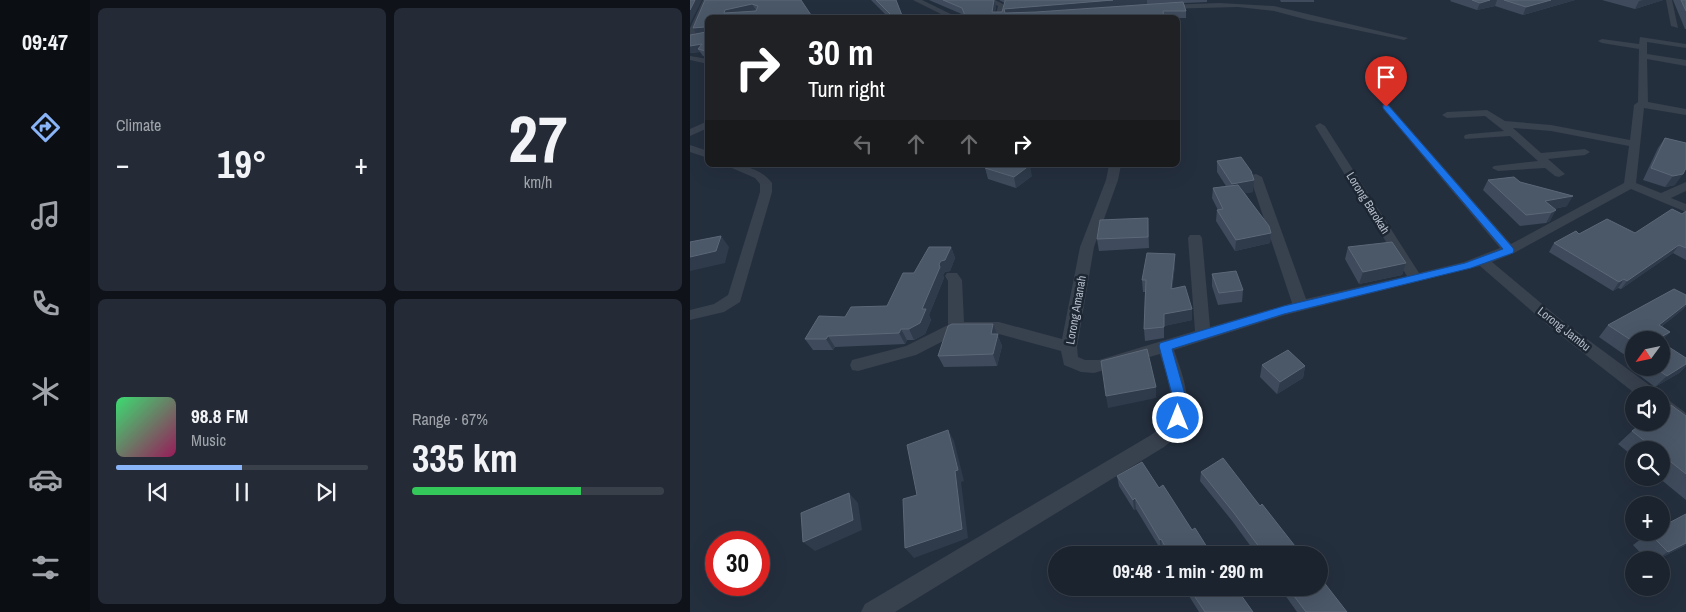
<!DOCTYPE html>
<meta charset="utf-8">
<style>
:root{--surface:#1b232e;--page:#242b36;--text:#f1f3f6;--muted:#a0a4aa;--line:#39404a;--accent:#8ab4f8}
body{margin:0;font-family:"Archivo Narrow",sans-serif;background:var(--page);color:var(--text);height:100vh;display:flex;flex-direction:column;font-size:19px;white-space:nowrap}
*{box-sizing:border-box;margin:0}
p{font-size:16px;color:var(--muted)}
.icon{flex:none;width:28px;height:28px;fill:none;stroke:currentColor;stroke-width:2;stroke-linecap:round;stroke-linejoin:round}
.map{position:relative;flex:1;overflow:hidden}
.panel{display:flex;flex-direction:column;gap:8px;padding:8px;background:#0f1319;width:600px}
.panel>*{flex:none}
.banner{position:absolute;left:15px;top:15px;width:475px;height:152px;border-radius:8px;box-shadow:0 5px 20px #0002,0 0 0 1px var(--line);background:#202124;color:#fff;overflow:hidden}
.needle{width:32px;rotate:237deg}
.controls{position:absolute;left:935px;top:331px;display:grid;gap:10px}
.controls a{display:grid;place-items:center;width:45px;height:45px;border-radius:50%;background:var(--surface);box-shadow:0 5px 20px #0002,0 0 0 1px var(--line);font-size:25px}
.speed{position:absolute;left:15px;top:531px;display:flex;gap:10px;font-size:25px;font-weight:700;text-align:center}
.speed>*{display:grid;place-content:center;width:65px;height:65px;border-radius:50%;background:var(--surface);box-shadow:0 5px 20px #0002,0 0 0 1px var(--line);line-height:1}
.speed .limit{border:8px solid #d22;background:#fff;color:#111}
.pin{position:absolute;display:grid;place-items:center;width:42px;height:42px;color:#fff;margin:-51px -21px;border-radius:50% 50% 50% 0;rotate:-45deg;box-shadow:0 0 5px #0007}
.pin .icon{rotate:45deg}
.me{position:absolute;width:55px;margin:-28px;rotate:0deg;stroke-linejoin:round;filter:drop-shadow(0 0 4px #0008)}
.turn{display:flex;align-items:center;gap:18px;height:105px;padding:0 20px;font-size:22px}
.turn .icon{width:65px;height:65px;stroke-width:2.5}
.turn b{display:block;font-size:35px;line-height:42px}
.lanes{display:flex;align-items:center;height:48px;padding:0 20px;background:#0003;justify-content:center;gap:25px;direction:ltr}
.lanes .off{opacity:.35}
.big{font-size:38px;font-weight:800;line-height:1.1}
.panel .widget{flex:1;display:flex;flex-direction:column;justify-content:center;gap:8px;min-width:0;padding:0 18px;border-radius:8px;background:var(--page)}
.panel .dial{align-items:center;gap:0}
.dial b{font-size:65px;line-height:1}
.song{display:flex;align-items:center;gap:15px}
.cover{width:60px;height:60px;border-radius:8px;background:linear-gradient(135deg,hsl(140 70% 55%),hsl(330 70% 35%))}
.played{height:5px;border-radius:2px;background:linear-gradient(90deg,var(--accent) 50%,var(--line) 50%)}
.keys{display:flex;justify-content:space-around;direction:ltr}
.heat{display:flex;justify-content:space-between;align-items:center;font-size:28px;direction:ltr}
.charge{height:8px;border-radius:4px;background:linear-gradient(90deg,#34c759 67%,var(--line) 0)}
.panel .tiles{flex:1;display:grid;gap:8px;grid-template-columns:repeat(2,1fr)}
.trip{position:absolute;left:358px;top:546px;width:280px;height:50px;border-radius:25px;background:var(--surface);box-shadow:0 5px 20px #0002,0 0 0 1px var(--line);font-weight:800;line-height:50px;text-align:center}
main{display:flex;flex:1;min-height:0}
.dock{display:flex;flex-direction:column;width:90px;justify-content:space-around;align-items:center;background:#0b0e12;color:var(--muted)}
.dock .icon{width:35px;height:35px}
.dock .on{color:var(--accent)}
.dock b{font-size:22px;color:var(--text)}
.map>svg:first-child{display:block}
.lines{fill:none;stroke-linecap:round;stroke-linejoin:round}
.street{fill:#38414e;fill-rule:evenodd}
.wall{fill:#3f4b5c}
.shaded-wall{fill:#2f3b4b}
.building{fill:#4b5868;stroke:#5c6777;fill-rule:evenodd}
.route{fill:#1a73e8;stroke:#114b97}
.labels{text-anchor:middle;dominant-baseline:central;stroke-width:5;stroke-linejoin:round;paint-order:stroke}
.street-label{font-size:12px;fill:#b4bcc9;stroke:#1d2633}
</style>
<main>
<nav class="dock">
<b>09:47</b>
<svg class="icon on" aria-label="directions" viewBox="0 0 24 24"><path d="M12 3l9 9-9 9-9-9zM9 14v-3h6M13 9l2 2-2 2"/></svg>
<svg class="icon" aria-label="music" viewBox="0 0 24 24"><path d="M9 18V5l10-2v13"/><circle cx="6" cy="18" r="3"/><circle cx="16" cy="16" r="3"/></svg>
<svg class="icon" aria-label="phone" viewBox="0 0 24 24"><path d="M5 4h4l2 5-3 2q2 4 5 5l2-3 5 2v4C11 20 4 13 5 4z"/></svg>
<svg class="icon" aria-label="climate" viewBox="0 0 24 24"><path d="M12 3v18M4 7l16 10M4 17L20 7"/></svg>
<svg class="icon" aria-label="car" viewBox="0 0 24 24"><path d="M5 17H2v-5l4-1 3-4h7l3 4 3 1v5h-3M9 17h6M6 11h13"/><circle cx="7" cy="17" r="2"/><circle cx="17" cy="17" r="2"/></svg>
<svg class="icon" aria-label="filters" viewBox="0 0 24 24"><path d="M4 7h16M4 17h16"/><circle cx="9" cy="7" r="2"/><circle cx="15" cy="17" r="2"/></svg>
</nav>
<section class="panel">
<div class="tiles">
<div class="widget"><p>Climate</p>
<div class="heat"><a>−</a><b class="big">19°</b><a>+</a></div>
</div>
<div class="widget dial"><b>27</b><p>km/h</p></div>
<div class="widget">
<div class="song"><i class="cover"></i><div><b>98.8 FM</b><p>Music</p></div></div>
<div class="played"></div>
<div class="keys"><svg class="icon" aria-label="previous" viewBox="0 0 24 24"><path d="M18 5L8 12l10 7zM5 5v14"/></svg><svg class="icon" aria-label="pause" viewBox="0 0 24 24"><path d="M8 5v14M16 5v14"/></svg><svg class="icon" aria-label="next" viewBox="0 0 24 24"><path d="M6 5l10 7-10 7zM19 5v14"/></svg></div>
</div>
<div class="widget"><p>Range · 67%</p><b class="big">335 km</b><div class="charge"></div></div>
</div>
</section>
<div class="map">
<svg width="996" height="612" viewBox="0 0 996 612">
<rect width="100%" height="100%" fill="#242f3e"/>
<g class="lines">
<path class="street" d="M13,0h6l-15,37 -4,2v-11z
M223,0h9l37,18h-10z
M296,0h9l8,4 2,4 -3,10h-7l3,-12z
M976,0h6l6,28 -7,-2z
M529,3l55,3 134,32 -4,2 -96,-20 -34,-9 -36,-4 -74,2 -3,-2 3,-2z
M950,37l46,7v4l-39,-6v12l39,6v6l-39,-7 1,43 38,7v6l-42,-7 -8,75 25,10 25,-11v9l-15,7 15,6v8l-55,-23 -117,64 -22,9 68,57 96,71 3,5h-22l-87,-68 -70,-61 -195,49 -111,35c12,35 27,71 -10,97l-269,165h-34l4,-8 286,-169c31,-21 18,-51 9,-81l-66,19 -13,-1 -17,-7 -3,-14 -62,-17 -23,-2 -17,1 -43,22 -58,16 -6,-1 -2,-5 2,-5 54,-14 42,-21v-44l-3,-5 2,-3h10l5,7 2,42h35l63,17 18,-92 26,-67 3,-15h12l-3,15 -24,67 -17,100 1,10 7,3h14l96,-29 -7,-93 2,-3h10l2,3 8,89 82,-24 -42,-126 2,-2 4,-1 6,3 44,122 101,-23 -92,-150 5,-3 5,3 94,147 45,-11 36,-14 -117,-139v-4h6l122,139 113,-61 5,-37 -78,-15 -38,-3 28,25 44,-4 5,3 -5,3 -37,4 17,15 -6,3 -4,-1 -10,-8 -47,3 -6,-3 2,-2 44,-5 -28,-25 -45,3 -1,-2 1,-2 4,-1 35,-3 -19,-15 -38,2 -5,-3 5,-3 40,-2 18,11 46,4 79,15 4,-35 4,-3 1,-53 -37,-6 -4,-2 4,-2 37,5z
M0,56l18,3v5l-18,-4z
M18,121v7l-18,8v-7z
M0,145l18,6v7l-18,-6z
M35,165c18,0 36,3 47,18v9l-32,110 -16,10 -34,8v-10l24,-6 14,-9 32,-103v-8l-5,-6z
M971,397l6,2 19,14v18l-6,-3 -19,-14z"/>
</g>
<path class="wall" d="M15,0h96l-94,57 -4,-1 -3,-4 -10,1 7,-19z
M181,0h25l7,18h-14z
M239,0h65l2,7 -1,5h7l3,-9 -6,-3h208v2l-23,1 2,8v7h-221l-1,-3z
M590,0h34v2h-33z
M761,0h124l-52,15 -28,-9 -18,4 -27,-9z
M912,0h61l-28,9z
M983,0h13v29h-1z
M975,138l21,5 -11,42 -10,2 -22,-7 15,-32z
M527,161l36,31 -8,1 26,40 -1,10 -35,8 -19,-30 1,-11h1l-6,-12 1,-10 13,-2 -9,-14z
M295,168l47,8 -16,12 -28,-9z
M798,180l79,26 -13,3 -4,12 -4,2 -26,3 -37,-36z
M996,211v49l-13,-7 -52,36 -3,-1 -5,3 -64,-39 5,-9 25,-9 56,-1 47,-19z
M458,218l1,30 -50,3 -2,-12z
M261,247l4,11 -5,13 -5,1 -2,3 1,3 -15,37 2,5 -6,14 -11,6h-7l-2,4 -70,3 -2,3h-20l-8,-11 40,-22 42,-11 27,-33z
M658,247l58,16 -4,12 -43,9 -14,-25z
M485,265l-3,24 20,31 -28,6v12l-19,3 -1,-12 1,-37h-2l-1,-12z
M522,274l31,16 -1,12 -24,3 -6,-19z
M996,295v11l-4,4 -20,16 8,6 -9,9 -27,-1v28h27l25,-10v8l-7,7 -24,14 -28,-21 5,-6 -33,-23 9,-12z
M307,334l5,12 -5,20 -53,1 -6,-11z
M572,365l43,1 -2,12 -26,16 -17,-17z
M996,416v84l-27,-22h2v-28h-27v7l-16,-13 14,-13z
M511,472l59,34 42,49h-45l-24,-33 -33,-41z
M427,476l42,12 53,67h-46l-4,-6 -1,1 -25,-41 -2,1 -15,-24z
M960,532l36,13 -29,15h-10l-14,-15z
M494,588h52l17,24h-54z
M590,588h39l28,24h-50z"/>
<path class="shaded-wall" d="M5,0h7l-12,24v-14z
M304,0l2,7 -2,11 -2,-6z
M423,0h34v4l-141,13 -2,-8z
M800,0h7l-2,6 -18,4 3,-7z
M861,0h24l-52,15 3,-8z
M953,0h20l-28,9 4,-8z
M62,4l4,6 -27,6 -5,-3 1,-3z
M15,27l3,7 -11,1 -4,-7z
M12,44l-4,5 2,3 -10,1v-7z
M340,165l2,11 -16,12 -2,-11z
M993,174l-8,11 -10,2 8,-11z
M564,180l-1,12 -22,3 1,-11z
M883,196l-6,10 -27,6 5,-11z
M866,210l-6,11 -4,2 6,-11z
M581,233l-1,10 -35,8 1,-11z
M31,236l8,11 -4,16 -35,8v-14z
M989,245l-6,8 -52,36 6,-8z
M261,247l4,11 -5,13 -5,1 -2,3 1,3 -15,37 2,5 -6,14 -11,6 -5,-11 13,-20 17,-45z
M485,254v11l-4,36v-12z
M716,263l-4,12 -43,9 4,-12z
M934,279l-6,9 -5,3 6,-9z
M996,304v2l-4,4 -33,26 10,-11z
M502,309v11l-28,6v12v-24z
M303,324l9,22 -5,20 -4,-12 -2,-20z
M211,329l6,11 -2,4 -6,-11z
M980,332l-9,9v-1h-4z
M138,336l7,11 -2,3 -7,-11z
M996,364v2l-7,7 -24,14 12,-11z
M615,366l-2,12 -26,16 3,-12z
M466,387v11l-48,10 -2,-12z
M258,430l6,11 10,40 -3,1 7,56 -54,20 -9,-10z
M159,493l9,10 4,27 -47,21 -12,-9z
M445,498l1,11 -2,1 -1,-10z
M471,539l1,10 -1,1 -1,-10z
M996,543v2l-29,15h-1l12,-8z"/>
<path class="building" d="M0,0h5l-5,10z
M15,0h96l12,18h-105v37h-2l-1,-4 -7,-2 4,-5 -12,2v-11l16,-3 -1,-5 -12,1zM62,4l6,2 -2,5 -32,2 1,-3z
M186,0h20l7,18h-9z
M253,0h51l-2,12h10l3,-11v-1h108l-109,9 1,4 31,-1 147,-10 3,9h-23l1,7h-198l-4,-10z
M782,0h18l-10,3z
M814,0h47l-25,7z
M991,0h5v11z
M975,138l21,5v25l-3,6 -10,2 -22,-8z
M551,157l10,14 3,9 -22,4 -15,-23z
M299,165h41l-16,12 -29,-9z
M824,177l6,5 53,14 -28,5 11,9 -4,2 -26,3 -38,-35z
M548,185l31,41 2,7 -35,7 -19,-30 6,-1 -10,-21z
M982,209l10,5 4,-3v37l-7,-3 -52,36 -3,-2 -5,3 -65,-39 22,-12 3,3 28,-15 28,14z
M458,218v19l-51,2 3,-19z
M31,236l-5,15 -26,6v-15z
M702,242l14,21 -43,9 -15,-25z
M239,247h22l-6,13 -4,1 -2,3 1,3 -18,42h4l-6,14 -11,6h-8l-2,4 -71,3 -2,3h-21l14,-23 26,1 6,-10 36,-1 16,-33h11z
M457,253l28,1 -4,35 14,-3 7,23 -28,5v13l-20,2 2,-49h-4z
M546,271l7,19 -24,3 -7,-19z
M984,289l12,6v9l-27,21 11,7 -13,7 2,1h-25v2l-26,-17z
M262,324h41l-2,10h7l-5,20 -55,2 10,-30z
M971,342l25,16v6l-19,12 -12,-8h6z
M457,349l9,38 -50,9 -5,-35z
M598,350l17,16 -25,16 -18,-17z
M981,405l15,11v58l-25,-20v-4h-5l-24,-19 12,-9h17v-11z
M258,430l10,40 -3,1 7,58 -57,19 -2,-49 14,-4 -10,-50z
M533,458l37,48 2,-2 40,51h-37l-31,-42 -33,-41z
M452,462l17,26 4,-3 29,45 3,-2 17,27h-42l-9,-16 -1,1 -25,-42 -2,2 -16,-24z
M159,493l4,27 -50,22 -2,-29z
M996,514v29l-18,9 -19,-19 12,-1v-5z
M629,576l28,36h-41l-18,-24h31z
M499,588h47l17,24h-48z"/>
<path class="route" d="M693,105h5l125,143 1,2 -1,3 -42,15 -187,46 -112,35 14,49 -3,24 -5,2 -4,-2 -2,-4 1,-20 -14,-52 1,-3 124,-37 181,-43 38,-14 -120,-141z"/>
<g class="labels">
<g class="street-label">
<text transform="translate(678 203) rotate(58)">Lorong Barokah</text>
<text transform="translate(386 310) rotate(-80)">Lorong Amanah</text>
<text transform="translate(874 329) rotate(38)">Lorong Jambu</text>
</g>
</g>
</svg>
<div class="controls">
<a><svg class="needle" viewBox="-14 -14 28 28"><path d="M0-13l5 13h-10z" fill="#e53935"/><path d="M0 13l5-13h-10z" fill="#a0a4aa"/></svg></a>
<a><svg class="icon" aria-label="sound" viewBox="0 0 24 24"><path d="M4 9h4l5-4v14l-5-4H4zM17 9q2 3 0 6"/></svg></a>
<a><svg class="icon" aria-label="search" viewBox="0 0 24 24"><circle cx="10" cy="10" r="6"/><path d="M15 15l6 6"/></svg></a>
<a>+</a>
<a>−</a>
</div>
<div class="speed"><div class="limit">30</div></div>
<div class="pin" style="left:696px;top:107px;background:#d93025"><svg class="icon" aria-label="arrive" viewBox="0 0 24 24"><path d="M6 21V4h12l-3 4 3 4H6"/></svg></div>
<svg class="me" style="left:488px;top:418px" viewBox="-20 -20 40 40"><circle r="17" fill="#1a73e8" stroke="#fff" stroke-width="3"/><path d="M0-11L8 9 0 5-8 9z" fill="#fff"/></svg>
<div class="trip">09:48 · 1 min · 290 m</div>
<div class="banner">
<div class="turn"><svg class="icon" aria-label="right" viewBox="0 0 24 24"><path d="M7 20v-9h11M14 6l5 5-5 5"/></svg><div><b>30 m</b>Turn right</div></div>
<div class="lanes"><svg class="icon off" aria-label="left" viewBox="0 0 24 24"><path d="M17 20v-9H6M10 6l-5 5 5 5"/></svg><svg class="icon off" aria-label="ahead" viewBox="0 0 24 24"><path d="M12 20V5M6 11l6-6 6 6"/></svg><svg class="icon off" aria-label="ahead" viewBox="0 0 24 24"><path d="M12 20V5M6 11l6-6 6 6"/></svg><svg class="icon" aria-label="right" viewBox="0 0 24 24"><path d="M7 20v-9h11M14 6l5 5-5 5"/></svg></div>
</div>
</div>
</main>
